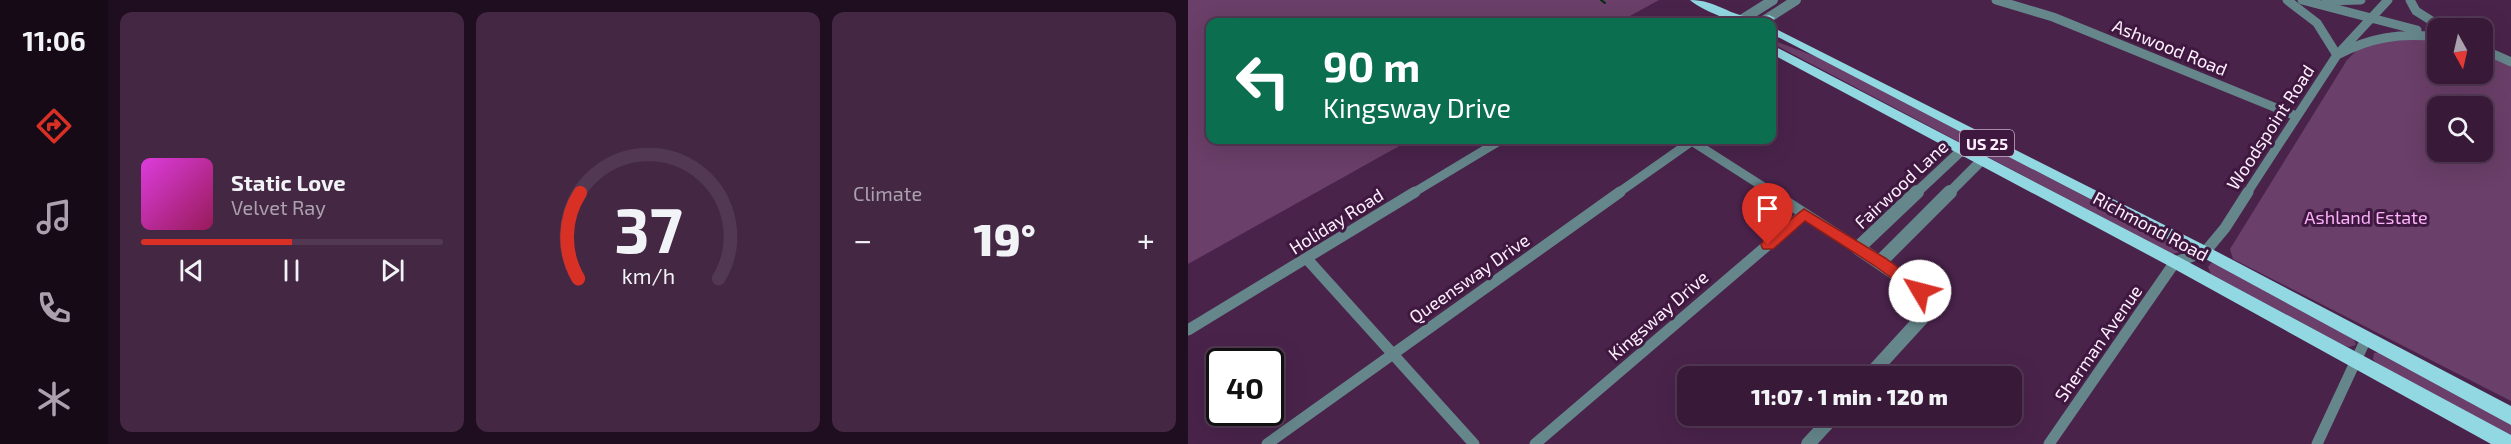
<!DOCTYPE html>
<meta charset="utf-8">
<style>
:root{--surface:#381a38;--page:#432743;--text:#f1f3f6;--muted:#aba1ae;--line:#523853;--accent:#d93025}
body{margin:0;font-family:"Exo 2",sans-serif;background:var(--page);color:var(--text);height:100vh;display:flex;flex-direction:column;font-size:22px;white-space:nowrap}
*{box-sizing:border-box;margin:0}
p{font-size:20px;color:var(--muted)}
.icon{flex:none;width:33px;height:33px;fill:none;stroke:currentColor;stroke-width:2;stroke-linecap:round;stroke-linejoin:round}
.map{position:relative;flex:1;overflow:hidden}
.sheet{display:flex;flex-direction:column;gap:12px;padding:12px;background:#1f0e1f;width:1080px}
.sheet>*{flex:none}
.banner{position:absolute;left:18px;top:18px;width:570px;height:126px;border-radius:12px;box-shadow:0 6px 24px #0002,0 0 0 2px var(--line);background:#0b6e4f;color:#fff;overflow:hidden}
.needle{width:39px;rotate:172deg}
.tools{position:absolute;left:1239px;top:18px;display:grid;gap:12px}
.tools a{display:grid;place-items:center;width:66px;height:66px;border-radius:12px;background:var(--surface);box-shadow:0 6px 24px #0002,0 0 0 2px var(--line);font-size:30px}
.speed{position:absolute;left:18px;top:348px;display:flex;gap:12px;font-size:30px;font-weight:700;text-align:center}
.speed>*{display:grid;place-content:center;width:78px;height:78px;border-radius:50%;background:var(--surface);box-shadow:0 6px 24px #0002,0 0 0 2px var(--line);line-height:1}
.speed .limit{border:3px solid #111;border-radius:9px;background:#fff;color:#111}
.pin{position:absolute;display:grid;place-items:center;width:51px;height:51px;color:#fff;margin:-62px -26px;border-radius:50% 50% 50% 0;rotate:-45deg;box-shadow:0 0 6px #0007}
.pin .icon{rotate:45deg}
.me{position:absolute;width:66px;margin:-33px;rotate:307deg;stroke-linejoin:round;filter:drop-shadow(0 0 4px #0008)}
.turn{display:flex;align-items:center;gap:21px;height:126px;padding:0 18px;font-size:27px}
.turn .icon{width:78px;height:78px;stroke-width:2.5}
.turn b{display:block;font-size:42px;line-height:51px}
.big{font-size:45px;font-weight:800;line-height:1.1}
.sheet .card{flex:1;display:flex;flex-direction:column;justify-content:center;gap:9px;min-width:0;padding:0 21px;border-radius:12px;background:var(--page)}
.sheet .dial{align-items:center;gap:0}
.dial svg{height:156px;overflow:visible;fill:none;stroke:var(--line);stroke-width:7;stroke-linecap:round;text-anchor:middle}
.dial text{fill:var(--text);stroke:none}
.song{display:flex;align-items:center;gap:18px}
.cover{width:72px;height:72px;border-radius:9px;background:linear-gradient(135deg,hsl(300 70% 55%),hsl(330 70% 35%))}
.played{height:6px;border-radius:3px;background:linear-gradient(90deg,var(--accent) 50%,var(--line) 50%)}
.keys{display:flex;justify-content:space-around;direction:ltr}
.heat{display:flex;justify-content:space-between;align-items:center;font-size:33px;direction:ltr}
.sheet .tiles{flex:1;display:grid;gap:12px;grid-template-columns:repeat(3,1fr)}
.trip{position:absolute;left:489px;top:366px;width:345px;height:60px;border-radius:12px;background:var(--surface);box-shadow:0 6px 24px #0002,0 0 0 2px var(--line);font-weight:800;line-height:60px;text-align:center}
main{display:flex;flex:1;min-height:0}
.menu{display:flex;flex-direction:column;width:108px;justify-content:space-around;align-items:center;background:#160a16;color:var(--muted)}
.menu .icon{width:42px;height:42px}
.menu .current{color:var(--accent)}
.menu b{font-size:27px;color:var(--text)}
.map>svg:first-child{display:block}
.green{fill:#6a3f69;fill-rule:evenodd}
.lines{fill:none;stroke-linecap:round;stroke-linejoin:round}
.stream{stroke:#002c0a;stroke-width:2}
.minor-far1{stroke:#65868b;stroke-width:9}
.minor{stroke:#65868b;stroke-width:11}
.tertiary-far1{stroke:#65868b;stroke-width:10}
.tertiary{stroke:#65868b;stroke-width:14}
.primary{fill:#91d8e2;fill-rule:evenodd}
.route{fill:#d93025;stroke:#8d1f18;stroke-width:1.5}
.labels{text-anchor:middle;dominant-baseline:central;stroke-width:6;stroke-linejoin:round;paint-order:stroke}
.shield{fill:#3f1840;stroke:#c5aec5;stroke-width:1.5}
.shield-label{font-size:16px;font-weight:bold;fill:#feeffe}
.street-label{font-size:18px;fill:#feeffe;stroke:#3f1840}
.park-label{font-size:18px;fill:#fbb2fa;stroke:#3f1840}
</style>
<main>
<nav class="menu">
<b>11:06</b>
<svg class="icon current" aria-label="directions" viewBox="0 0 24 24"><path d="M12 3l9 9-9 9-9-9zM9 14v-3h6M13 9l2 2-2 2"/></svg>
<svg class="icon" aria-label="music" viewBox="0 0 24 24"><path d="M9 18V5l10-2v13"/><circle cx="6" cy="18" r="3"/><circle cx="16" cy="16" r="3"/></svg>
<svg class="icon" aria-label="phone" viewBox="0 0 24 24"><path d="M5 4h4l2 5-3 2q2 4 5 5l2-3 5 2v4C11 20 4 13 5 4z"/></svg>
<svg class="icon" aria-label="climate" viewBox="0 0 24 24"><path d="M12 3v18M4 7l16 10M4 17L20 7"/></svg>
</nav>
<section class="sheet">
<div class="tiles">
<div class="card">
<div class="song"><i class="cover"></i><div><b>Static Love</b><p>Velvet Ray</p></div></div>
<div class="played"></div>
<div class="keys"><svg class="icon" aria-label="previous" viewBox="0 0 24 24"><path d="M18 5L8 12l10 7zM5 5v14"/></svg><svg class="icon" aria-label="pause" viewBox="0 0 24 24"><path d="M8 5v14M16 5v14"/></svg><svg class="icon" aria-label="next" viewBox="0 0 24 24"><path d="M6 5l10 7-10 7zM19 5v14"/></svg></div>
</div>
<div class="card dial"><svg viewBox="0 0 100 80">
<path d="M14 69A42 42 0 1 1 86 69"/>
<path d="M14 69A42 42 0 0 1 15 25" stroke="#d93025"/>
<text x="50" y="56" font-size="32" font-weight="700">37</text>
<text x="50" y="72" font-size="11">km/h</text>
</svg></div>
<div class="card"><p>Climate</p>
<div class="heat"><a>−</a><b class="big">19°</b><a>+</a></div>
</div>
</div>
</section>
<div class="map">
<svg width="1323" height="444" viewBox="0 0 1323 444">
<rect width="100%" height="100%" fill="#4a234b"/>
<path class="green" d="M0,0h471l-40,22h-409v118h200l-222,124z
M584,40l45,17 152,79 4,5 -10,3 -191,-101z
M1188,40h61l1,34h44l1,-21 28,13v335l-278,-142 -3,-10 117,-189 10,-10zM1250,106h44v46h-44z
M802,150l8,1 176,92 5,2 2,7 -9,2 -182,-96 -3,-2z
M1023,263l6,1 136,73 3,8 -7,2 -6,-2 -132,-71 -3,-7z
M1193,352l130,71v15l-135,-75 -3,-4 1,-6z"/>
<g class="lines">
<path class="stream" d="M413,0l4,3"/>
<path class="minor-far1" d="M808,0l57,17 243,99
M1099,0l30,23 20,32c34,-18 63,-22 101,-18
M1114,0l115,30
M1222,0l6,11 27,17
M1138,1l35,-1
M1294,49l29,13
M502,140l83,53
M225,193l88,-53
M430,193l74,-52
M1059,193l90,-138 51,-55"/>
<path class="minor" d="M583,192l87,56
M119,259l167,185
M0,330l227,-138
M79,444l353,-252
M347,444l269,-230
M861,444l126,-182 30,-10 20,-24 23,-36
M1129,444l49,-105"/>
<path class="tertiary-far1" d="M550,22l35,-22
M574,22l34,-22
M728,193l47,-44 22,-7 -3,18 -33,33"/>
<path class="tertiary" d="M692,262l70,-70
M681,376l53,-58 4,-17 -12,-15 -56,-38 59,-56
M620,444l26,-28"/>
<path class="primary" d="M502,0c33,0 44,24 79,15l6,3c-18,15 -69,-4 -85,-18z
M584,27l438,221 301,158v19l-311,-169 -428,-222z
M584,45l409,213 330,177v9h-20l-322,-178 -397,-212z"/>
</g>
<path class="route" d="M616,209l81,49 40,29 2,4 -2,4h-10l-40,-29 -70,-45 -32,28h-10l-2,-4 2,-4z"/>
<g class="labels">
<rect class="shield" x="772" y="130" width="54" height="26" rx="4.5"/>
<g class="shield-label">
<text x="799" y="143">US 25</text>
</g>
<g class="street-label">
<text transform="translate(982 47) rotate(22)">Ashwood Road</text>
<text transform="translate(1082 127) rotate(-57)">Woodspoint Road</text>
<text transform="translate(713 184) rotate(-43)">Fairwood Lane</text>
<text transform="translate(148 221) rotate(-32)">Holiday Road</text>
<text transform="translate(963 226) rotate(28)">Richmond Road</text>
<text transform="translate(281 278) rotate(-35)">Queensway Drive</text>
<text transform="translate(470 315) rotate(-41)">Kingsway Drive</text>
<text transform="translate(910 343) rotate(-55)">Sherman Avenue</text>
</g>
<g class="park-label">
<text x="1178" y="217">Ashland Estate</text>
</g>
</g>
</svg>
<div class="tools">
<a><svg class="needle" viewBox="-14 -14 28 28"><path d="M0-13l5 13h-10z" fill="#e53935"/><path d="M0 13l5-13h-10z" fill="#aba1ae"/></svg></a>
<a><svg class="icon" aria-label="search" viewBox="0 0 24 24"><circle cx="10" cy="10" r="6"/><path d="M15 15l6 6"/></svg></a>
</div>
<div class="speed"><div class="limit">40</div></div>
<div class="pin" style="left:580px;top:245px;background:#d93025"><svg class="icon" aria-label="arrive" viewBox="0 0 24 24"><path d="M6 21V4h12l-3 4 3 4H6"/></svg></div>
<svg class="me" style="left:732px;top:291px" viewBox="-20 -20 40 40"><circle r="19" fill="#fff"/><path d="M0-13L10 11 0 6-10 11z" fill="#d93025"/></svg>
<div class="trip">11:07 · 1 min · 120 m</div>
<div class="banner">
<div class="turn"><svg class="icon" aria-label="left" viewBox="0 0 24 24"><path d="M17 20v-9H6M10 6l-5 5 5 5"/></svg><div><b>90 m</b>Kingsway Drive</div></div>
</div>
</div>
</main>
